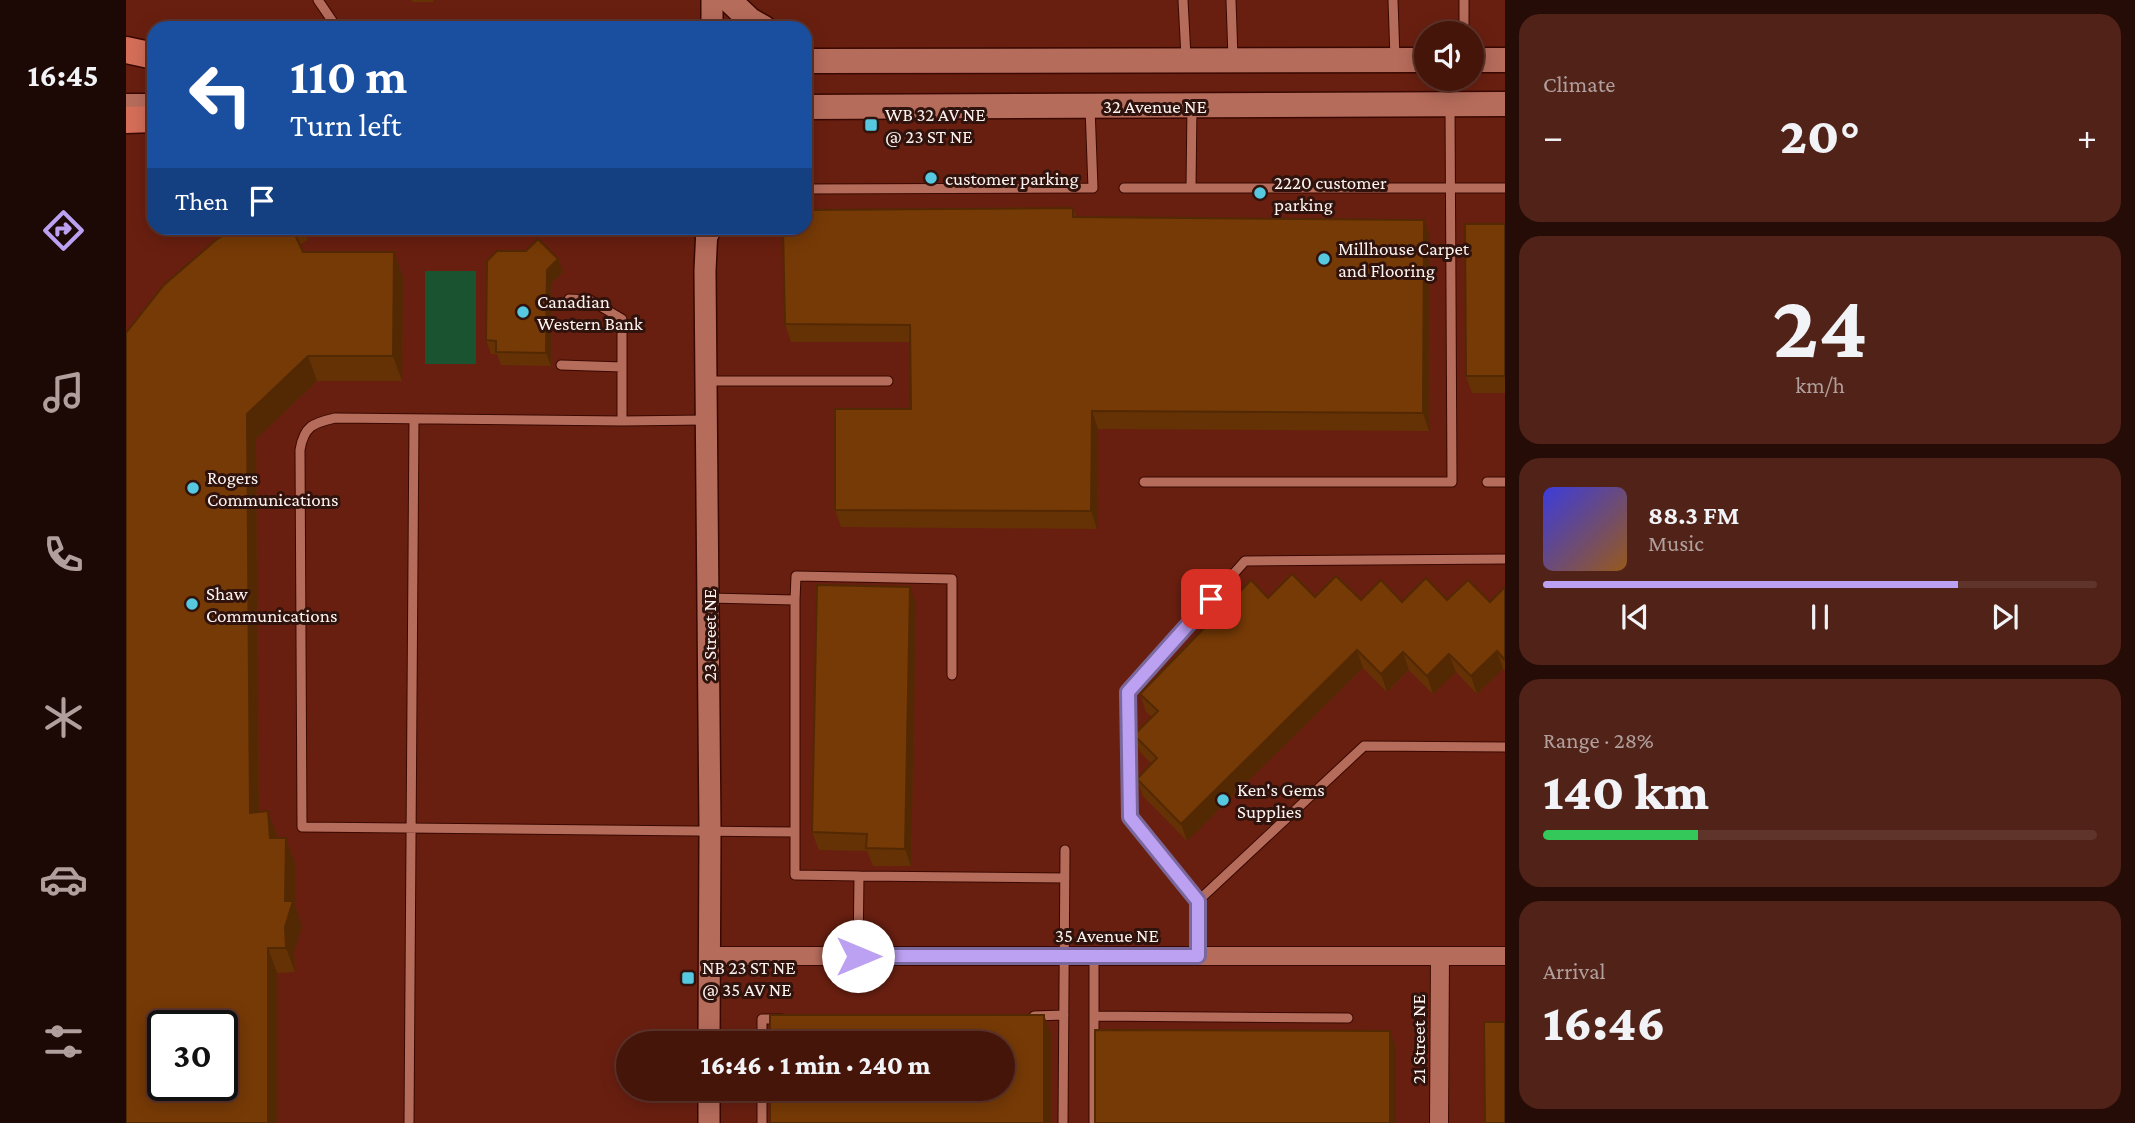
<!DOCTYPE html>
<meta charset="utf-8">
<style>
:root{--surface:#46150a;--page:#502218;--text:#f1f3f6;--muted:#b09f9c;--line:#5e342b;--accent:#bca0f2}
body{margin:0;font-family:"Crimson Pro",serif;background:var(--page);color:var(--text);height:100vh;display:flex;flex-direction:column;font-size:26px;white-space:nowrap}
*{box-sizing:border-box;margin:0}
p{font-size:23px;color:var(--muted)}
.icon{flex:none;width:38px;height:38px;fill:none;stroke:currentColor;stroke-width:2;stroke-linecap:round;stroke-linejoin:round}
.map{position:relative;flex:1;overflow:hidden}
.sheet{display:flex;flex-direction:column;gap:14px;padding:14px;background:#260c06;width:630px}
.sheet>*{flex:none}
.top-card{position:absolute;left:21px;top:21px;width:665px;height:214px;border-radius:21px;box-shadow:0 4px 18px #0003,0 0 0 2px var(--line);background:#1a4fa0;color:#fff;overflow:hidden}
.fabs{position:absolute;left:1288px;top:21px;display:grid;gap:14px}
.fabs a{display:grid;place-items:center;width:70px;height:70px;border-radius:50%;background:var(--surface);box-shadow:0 4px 18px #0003,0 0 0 2px var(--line);font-size:35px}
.speed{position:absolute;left:21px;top:1010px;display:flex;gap:14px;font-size:35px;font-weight:700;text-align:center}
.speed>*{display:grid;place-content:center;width:91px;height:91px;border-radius:50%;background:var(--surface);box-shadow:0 4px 18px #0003,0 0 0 2px var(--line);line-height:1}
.speed .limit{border:4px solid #111;border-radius:10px;background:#fff;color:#111}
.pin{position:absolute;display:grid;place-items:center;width:60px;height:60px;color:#fff;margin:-30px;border-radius:14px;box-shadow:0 4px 10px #0006}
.me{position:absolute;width:77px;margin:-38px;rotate:90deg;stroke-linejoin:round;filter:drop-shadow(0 0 5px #0008)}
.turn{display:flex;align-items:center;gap:24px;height:147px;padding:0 28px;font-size:32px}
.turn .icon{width:91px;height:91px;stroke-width:2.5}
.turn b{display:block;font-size:49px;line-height:60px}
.then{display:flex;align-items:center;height:66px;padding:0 28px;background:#0003;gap:14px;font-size:26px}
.big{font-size:52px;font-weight:800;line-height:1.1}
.sheet .tile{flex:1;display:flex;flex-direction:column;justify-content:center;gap:10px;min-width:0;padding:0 24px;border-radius:21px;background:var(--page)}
.sheet .dial{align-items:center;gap:0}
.dial b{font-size:91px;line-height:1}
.song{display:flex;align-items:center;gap:21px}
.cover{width:84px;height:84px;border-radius:10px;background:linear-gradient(135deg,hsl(240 70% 55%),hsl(30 70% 35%))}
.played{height:7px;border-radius:4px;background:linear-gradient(90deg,var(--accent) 75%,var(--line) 75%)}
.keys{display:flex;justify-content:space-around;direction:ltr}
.heat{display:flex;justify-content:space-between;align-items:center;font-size:38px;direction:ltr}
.charge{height:10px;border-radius:5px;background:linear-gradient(90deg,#34c759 28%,var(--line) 0)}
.trip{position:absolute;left:490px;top:1031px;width:399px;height:70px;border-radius:35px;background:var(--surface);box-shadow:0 4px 18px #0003,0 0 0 2px var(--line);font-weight:800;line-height:70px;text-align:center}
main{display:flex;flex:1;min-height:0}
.dock{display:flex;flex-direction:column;width:126px;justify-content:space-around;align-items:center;background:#1c0804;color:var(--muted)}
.dock .icon{width:49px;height:49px}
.dock .selected{color:var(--accent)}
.dock b{font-size:32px;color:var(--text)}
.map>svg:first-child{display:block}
.built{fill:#691f10;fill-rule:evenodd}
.green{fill:#1a5330}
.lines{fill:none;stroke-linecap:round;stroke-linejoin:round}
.service-casing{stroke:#390801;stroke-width:11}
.minor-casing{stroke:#390801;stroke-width:20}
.tertiary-casing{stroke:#390801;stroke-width:24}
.secondary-casing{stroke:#390801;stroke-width:27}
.primary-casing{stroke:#390801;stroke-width:29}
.service{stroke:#b66c5b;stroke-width:9}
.minor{stroke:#b66c5b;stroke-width:18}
.tertiary{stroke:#b66c5b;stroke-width:21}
.secondary{stroke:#b66c5b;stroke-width:24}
.primary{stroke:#d46e59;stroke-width:26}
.wall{fill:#653205}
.shaded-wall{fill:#532904}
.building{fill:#763a06;stroke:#532904;stroke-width:2;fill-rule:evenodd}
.route-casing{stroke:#7a689d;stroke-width:18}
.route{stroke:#bca0f2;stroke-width:12}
.poi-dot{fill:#56c9e1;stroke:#30130c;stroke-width:2.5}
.labels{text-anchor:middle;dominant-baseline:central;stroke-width:6;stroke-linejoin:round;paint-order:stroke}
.street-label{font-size:19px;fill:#fbf3f1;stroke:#30130c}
.poi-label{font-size:19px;fill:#fbf3f1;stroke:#30130c;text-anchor:start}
</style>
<main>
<nav class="dock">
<b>16:45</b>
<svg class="icon selected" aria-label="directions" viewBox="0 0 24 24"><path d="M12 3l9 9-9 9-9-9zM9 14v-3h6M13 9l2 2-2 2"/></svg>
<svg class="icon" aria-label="music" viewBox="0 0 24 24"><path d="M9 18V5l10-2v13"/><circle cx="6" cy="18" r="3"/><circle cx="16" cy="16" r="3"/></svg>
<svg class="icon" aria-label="phone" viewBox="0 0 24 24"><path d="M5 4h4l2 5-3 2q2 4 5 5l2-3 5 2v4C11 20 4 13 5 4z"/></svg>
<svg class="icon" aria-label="climate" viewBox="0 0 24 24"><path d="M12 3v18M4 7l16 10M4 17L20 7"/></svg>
<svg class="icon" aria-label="car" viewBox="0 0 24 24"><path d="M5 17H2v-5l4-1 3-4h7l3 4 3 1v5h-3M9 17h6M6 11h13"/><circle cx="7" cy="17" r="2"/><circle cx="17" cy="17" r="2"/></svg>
<svg class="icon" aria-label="filters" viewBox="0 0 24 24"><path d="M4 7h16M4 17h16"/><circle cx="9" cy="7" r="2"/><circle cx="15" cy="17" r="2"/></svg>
</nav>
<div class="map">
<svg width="1379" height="1123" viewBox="0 0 1379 1123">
<rect width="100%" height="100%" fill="#5d1c0e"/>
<path class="built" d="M0,0h1379v1123h-1379zM28,28h651v200h-651zM1300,33h46v46h-46zM37,1026h59v59h-59zM502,1043h375v45h-375z"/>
<path class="green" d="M299,271h51v93h-51z"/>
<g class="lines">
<defs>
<path id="service" d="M192,0l19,28
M1057,0l3,57
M1105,0l2,58
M1267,0l2,58
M1338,33v-33
M998,188h381
M1065,188l1,-82
M679,189l288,-1 -3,-81
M443,299l21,1 32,19v102
M435,365l61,2
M580,381h182
M579,420l-83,1 -287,-3c-22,5 -31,8 -35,32l2,377 493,5v43l64,1 -1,80
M1018,482h308l-2,-376
M1361,482h18
M582,598l87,2v232
M669,600l1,-24 156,3v96
M733,876l206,2
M1072,901l-68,-84 -2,-125 117,-131 260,-2
M968,956v60l254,2
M1072,956v-55l166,-155 141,1
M908,1016l30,-1
M968,1016v107
M636,1043v-24h20
M636,1088v35
M283,1123l5,-704
M937,1123l2,-273"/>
<path id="minor" d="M584,956h795
M1313,1123l1,-167"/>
<path id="tertiary" d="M586,28v-28
M581,228l-2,43 5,560 -1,212
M583,1123v-35"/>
<path id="secondary" d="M603,0l21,20 14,8
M1346,60h33
M679,61l621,-1
M0,106h28
M679,107l700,-3
M579,228l2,5"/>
<path id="primary" d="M0,50l28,6
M0,120l28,-1"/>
</defs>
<use href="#service" class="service-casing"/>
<use href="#minor" class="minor-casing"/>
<use href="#tertiary" class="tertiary-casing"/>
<use href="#secondary" class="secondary-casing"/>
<use href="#primary" class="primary-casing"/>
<use href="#service" class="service"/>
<use href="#minor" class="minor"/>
<use href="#tertiary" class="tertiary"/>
<use href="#secondary" class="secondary"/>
<use href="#primary" class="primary"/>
</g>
<path class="wall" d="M285,0h22v2h-21z
M947,208l3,9 354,20 -1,194 -331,-2 -1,100 -256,-2 -6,-17 76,-101v-67h-120l-6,-18z
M1379,224v169h-33l-6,-17z
M109,228h68l5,12 -8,4 3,8 100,25 -1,104h-85l-61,58 3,373 18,24 18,27v42l7,21 -8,26 1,20 -18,1 -151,150z
M432,259l5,13 -12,12v82l-50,-1 -4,-11h-6l-5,-14z
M1379,587v84l-2,-2 -26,25 -21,-22 -23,22 -24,-24 -22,22 -24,-24 -176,173 -44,-45 -6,-17 15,-15 -12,-12 -6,-17 18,-18 -6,-5 -6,-18 128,-96 47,-1 87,5 45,-2 43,2z
M790,605l-5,261h-38l-6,-15 -48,-1 -7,-18z"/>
<path class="shaded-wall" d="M1298,220l6,17 -1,194 -6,-18z
M268,252l9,25 -1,104 -9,-25z
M432,259l5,13 -12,12v82l-5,-13 1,-83z
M182,356l9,25 -61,58 3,399 -9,-25 -3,-399z
M966,411l6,18 -1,100 -6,-18z
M784,587l6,18 -5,261 -6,-17z
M1231,650l6,18 -176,173 -6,-17z
M1371,651l6,18 -26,25 -6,-18z
M1277,652l6,18 -22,22 -6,-18z
M1323,654l7,18 -23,22 -6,-18z
M142,811l9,25 2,27 -9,-25z
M160,838l9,25v42l7,21 -8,26 1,20 -9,-24z
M142,948l9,25v150h-9z
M918,1015l7,18v90h-7z
M1264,1031l6,17v75h-6z"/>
<path class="building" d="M947,208v9l351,3 -1,193 -331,-2 -1,100 -256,-1v-101h76l-1,-84 -125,-1 -2,-96h22v-18z
M1339,224h40v152h-39z
M109,228h57l11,24h91l-1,104h-85l-61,58 3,399 18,-2 2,27h16l-1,63h8l-8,26 1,21h-18v175h-142v-790l38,-48 52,-45zM37,1026h59v59h-59z
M412,239l20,20 -11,11 -1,83 -50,-1v-11l-10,-1 1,-79 10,-10h29z
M1166,574l23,23 21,-21 25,24 20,-20 21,22 24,-24 21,22 21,-20 22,22 15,-15v73l-8,-9 -26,25 -22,-22 -22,22 -24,-24 -22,22 -24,-24 -176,174 -44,-45 20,-21 -23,-23 24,-24 -18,-17 111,-114 17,18z
M691,585l93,2 -5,262 -39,-1 1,-14 -55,-2z
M644,1015h274v108h-274v-35h233v-45h-233z
M1358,1022h21v101h-20z
M969,1030l295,1v92h-295z"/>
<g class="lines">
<defs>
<path id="route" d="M732,956h340v-55l-68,-84 -2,-125 83,-93"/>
</defs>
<use href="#route" class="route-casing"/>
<use href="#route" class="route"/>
</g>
<g class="poi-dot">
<rect x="738" y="118" width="14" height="14" rx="3.5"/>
<circle cx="805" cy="178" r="7"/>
<circle cx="1134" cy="193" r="7"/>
<circle cx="1198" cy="259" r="7"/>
<circle cx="397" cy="312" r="7"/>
<circle cx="67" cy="488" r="7"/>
<circle cx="66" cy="604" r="7"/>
<circle cx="1097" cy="800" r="7"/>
<rect x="555" y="971" width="14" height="14" rx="3.5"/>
</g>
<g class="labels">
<g class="street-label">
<text x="1029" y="106">32 Avenue NE</text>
<text transform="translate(583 635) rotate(-90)">23 Street NE</text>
<text x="981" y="935">35 Avenue NE</text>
<text transform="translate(1292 1039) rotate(-90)">21 Street NE</text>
</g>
<g class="poi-label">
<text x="759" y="114">WB 32 AV NE<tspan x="759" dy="22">@ 23 ST NE</tspan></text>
<text x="819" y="178">customer parking</text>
<text x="1148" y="182">2220 customer<tspan x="1148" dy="22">parking</tspan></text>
<text x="1212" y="248">Millhouse Carpet<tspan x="1212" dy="22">and Flooring</tspan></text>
<text x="411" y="301">Canadian<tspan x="411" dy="22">Western Bank</tspan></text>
<text x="81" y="477">Rogers<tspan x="81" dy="22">Communications</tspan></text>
<text x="80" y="593">Shaw<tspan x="80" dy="22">Communications</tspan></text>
<text x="1111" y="789">Ken's Gems<tspan x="1111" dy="22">Supplies</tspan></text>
<text x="576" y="967">NB 23 ST NE<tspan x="576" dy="22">@ 35 AV NE</tspan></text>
</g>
</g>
</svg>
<div class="fabs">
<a><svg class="icon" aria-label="sound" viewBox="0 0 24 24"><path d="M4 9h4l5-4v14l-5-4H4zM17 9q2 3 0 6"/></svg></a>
</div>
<div class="speed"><div class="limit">30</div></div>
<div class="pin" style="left:1085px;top:599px;background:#d93025"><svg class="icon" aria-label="arrive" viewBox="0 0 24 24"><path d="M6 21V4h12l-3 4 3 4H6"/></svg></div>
<svg class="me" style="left:732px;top:956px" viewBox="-20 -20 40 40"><circle r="19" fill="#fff"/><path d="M0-13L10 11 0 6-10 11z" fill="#bca0f2"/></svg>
<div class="trip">16:46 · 1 min · 240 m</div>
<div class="top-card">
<div class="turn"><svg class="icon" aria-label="left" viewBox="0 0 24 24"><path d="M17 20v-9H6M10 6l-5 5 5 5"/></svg><div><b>110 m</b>Turn left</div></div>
<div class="then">Then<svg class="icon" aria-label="arrive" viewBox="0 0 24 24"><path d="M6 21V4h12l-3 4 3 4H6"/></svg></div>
</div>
</div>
<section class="sheet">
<div class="tile"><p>Climate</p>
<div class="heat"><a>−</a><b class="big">20°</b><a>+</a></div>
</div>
<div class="tile dial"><b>24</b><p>km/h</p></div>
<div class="tile">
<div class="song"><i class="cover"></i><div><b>88.3 FM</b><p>Music</p></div></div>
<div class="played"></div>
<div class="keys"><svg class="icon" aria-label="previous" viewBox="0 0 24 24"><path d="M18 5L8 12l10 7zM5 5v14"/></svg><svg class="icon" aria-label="pause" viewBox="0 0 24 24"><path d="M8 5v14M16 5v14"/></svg><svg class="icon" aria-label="next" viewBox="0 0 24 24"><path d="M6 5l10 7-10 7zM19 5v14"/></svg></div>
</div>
<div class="tile"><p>Range · 28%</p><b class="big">140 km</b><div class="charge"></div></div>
<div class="tile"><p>Arrival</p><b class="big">16:46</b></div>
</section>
</main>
